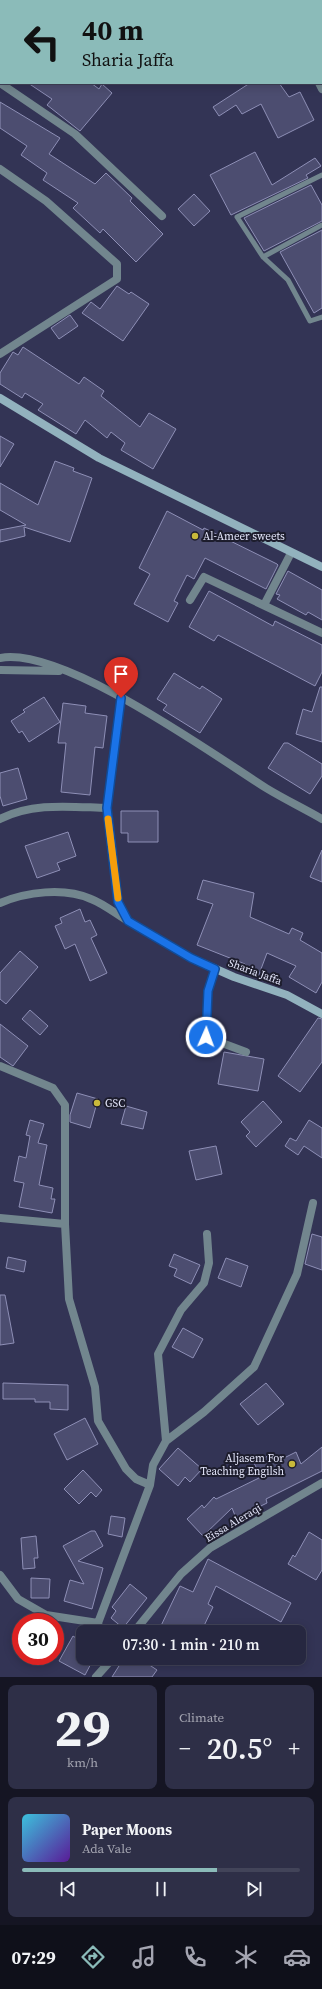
<!DOCTYPE html>
<meta charset="utf-8">
<style>
:root{--surface:#262740;--page:#2e2f47;--text:#f1f3f6;--muted:#a4a5b1;--line:#424459;--accent:#8bbbb9}
body{margin:0;font-family:"Source Serif 4",serif;background:var(--page);color:var(--text);height:100vh;display:flex;flex-direction:column;font-size:15px;white-space:nowrap}
*{box-sizing:border-box;margin:0}
p{font-size:13px;color:var(--muted)}
.icon{flex:none;width:22px;height:22px;fill:none;stroke:currentColor;stroke-width:2;stroke-linecap:round;stroke-linejoin:round}
.map{position:relative;height:1677px;overflow:hidden}
.drawer{display:flex;flex-direction:column;gap:8px;padding:8px;background:#151523;flex:1}
.drawer>*{flex:none}
.guide{position:absolute;left:0px;top:0px;width:322px;height:84px;box-shadow:0 2px 10px #0003,0 0 0 1px var(--line);background:#8bbbb9;color:#111;overflow:hidden}
.speed{position:absolute;left:12px;top:1613px;display:flex;gap:8px;font-size:20px;font-weight:700;text-align:center}
.speed>*{display:grid;place-content:center;width:52px;height:52px;border-radius:50%;background:var(--surface);box-shadow:0 2px 10px #0003,0 0 0 1px var(--line);line-height:1}
.speed .limit{border:6px solid #d22;background:#fff;color:#111}
.pin{position:absolute;display:grid;place-items:center;width:34px;height:34px;color:#fff;margin:-41px -17px;border-radius:50% 50% 50% 0;rotate:-45deg;box-shadow:0 0 4px #0007}
.pin .icon{rotate:45deg}
.me{position:absolute;width:44px;margin:-22px;rotate:2deg;stroke-linejoin:round;filter:drop-shadow(0 0 3px #0008)}
.turn{display:flex;align-items:center;gap:14px;height:84px;padding:0 16px;font-size:18px}
.turn .icon{width:52px;height:52px;stroke-width:2.5}
.turn b{display:block;font-size:28px;line-height:34px}
.big{font-size:30px;font-weight:600;line-height:1.1}
.drawer .widget{flex:1;display:flex;flex-direction:column;justify-content:center;gap:6px;min-width:0;padding:0 14px;border-radius:8px;background:var(--page)}
.drawer .dial{align-items:center;gap:0}
.dial b{font-size:52px;line-height:1}
.song{display:flex;align-items:center;gap:12px}
.cover{width:48px;height:48px;border-radius:6px;background:linear-gradient(135deg,hsl(190 70% 55%),hsl(270 70% 35%))}
.played{height:4px;border-radius:2px;background:linear-gradient(90deg,var(--accent) 70%,var(--line) 70%)}
.keys{display:flex;justify-content:space-around;direction:ltr}
.heat{display:flex;justify-content:space-between;align-items:center;font-size:22px;direction:ltr}
.drawer .tiles{flex:1;display:grid;gap:8px;grid-template-columns:1fr 1fr}
.widget:last-child{grid-column:span 2}
.trip{position:absolute;left:76px;top:1625px;width:230px;height:40px;border-radius:8px;background:var(--surface);box-shadow:0 2px 10px #0003,0 0 0 1px var(--line);font-weight:600;line-height:40px;text-align:center}
.menu{display:flex;height:64px;justify-content:space-around;align-items:center;background:#0f101a;color:var(--muted)}
.menu .icon{width:28px;height:28px}
.menu .active{color:var(--accent)}
.menu b{font-size:18px;color:var(--text)}
.map>svg:first-child{display:block}
.building{fill:#4c4d70;stroke:#8e8fb6}
.lines{fill:none;stroke-linecap:round;stroke-linejoin:round}
.lane{stroke:#72868e;stroke-width:5}
.street{stroke:#72868e;stroke-width:8}
.secondary{stroke:#92b2be;stroke-width:8}
.route-casing{stroke:#114b97;stroke-width:10}
.route{stroke:#1a73e8;stroke-width:7}
.slow{stroke:#f59e0b;stroke-width:7}
.poi-dot{fill:#c9ba3a;stroke:#1d1d2d;stroke-width:1.5}
.labels{text-anchor:middle;dominant-baseline:central;stroke-width:4;stroke-linejoin:round;paint-order:stroke}
.poi-label{font-size:11px;fill:#e4e6fb;stroke:#1d1d2d;text-anchor:start}
.street-label{font-size:11px;fill:#e4e6fb;stroke:#1d1d2d}
</style>
<div class="map">
<svg width="322" height="1677" viewBox="0 0 322 1677">
<rect width="100%" height="100%" fill="#333455"/>
<path class="building" d="M28,83h63l8,6 3,-5 10,9 -32,38 -33,-26 5,-6z
M250,83h29l10,14 11,-5 14,28 -36,18 -17,-34 -19,10 -6,-9 -17,11 -6,-9z
M0,102l60,36 -11,16 46,30 11,-11 26,25 -2,3 33,33 -27,28 -33,-33 -3,4 -27,-25 5,-5 -35,-23 4,-7 -26,-18 6,-9 -27,-18z
M255,152l17,33 43,-27 6,8 -15,9 2,3 -77,37 -21,-40z
M311,185l11,20v16l-58,30 -20,-33z
M194,194l16,17 -16,15 -16,-17z
M322,230v78l-8,5 -34,-61z
M117,286l12,8 2,-2 18,12 -26,37 -41,-28 9,-11 9,7z
M70,315l8,11 -19,13 -8,-11z
M23,347l56,37 5,-7 20,14 -3,5 39,31 9,-14 27,16 -23,40 -32,-19 4,-7 -14,-11 -4,6 -22,-18 -9,14 -38,-24 5,-6 -18,-11 -3,5 -22,-14v-11l13,-21 5,3z
M0,436l14,8 -14,23z
M55,461l19,7 -1,3 19,7 -22,64 -46,-15 1,9 -25,6v-12l26,-5 -26,-15v-27l38,22z
M167,511l36,19 1,-2 73,36 1,1 -12,24 -61,-31 -11,21 -7,-4 -13,26 4,2 -10,19 -34,-18 16,-30 -11,-6z
M288,571l34,19v30l-14,-8 -2,3 -29,-16 3,-4 -4,-1z
M209,591l64,35 2,-5 47,24v27l-7,14 -97,-51 -4,6 -25,-14z
M174,673l26,16 2,-3 20,13 -22,34 -37,-23 4,-5 -10,-6z
M320,687h2v55l-26,-8 7,-25 9,3z
M44,697l16,25 -31,20 -7,-11 -3,2 -8,-12 14,-9 -2,-2z
M63,703l23,3 -1,7 22,3 -4,32 -8,-1 -5,48 -29,-3 5,-49h-8z
M284,743h4l34,21v12l-12,18 -42,-26z
M18,768l9,31 -24,7 -3,-10v-23z
M121,811h37v31h-30v-9h-7z
M68,832l8,24 -19,7 3,7 -23,8 -12,-32z
M322,850v32l-12,-5z
M203,880l51,13 -4,24 39,17 3,-6 11,5 -3,7 22,13v29l-6,11 -27,-16 7,-11 -29,-13 -9,24 -15,-6 2,-7 -48,-19 16,-41 -16,-5z
M80,909l5,13 5,-2 7,15 -6,3 16,35 -17,8 -15,-37 -10,5 -10,-23 7,-3 -2,-5z
M20,951l18,16 -32,37 -6,-5v-26z
M30,1010l18,16 -8,9 -18,-16z
M318,1018l4,1v43l-22,30 -22,-16z
M0,1024l28,22 -15,20 -13,-9z
M224,1052l40,7 -6,32 -40,-7z
M77,1093l21,6 -8,29 -20,-6v-7z
M263,1101l19,21 -26,25 -10,-11 4,-4 -9,-10z
M126,1106l21,6 -4,17 -22,-5z
M30,1120l14,4 -6,19 9,2 -8,40 14,3 -2,11h4l-3,14 -33,-6 5,-24 -10,-2 5,-25 7,2 4,-22 -4,-1z
M309,1120l13,8v30l-18,-12 -6,9 -13,-9 5,-8 6,3z
M216,1146l6,28 -26,6 -7,-29z
M312,1234l10,3v33l-17,-6z
M174,1254l26,11 -9,19 -17,-8 3,-7 -8,-3z
M8,1257l18,4 -2,11 -18,-4z
M226,1258l22,8 -7,21 -23,-9z
M0,1295h5l9,48 -14,2z
M183,1328l20,11 -10,19 -21,-11z
M3,1383l65,2v25l-18,-1v-7h-15v-3h-32z
M266,1383l18,21 -26,21 -18,-21z
M85,1418l13,26 -31,16 -13,-26z
M322,1447v24l-56,28 1,4 -31,15 -4,-10 -29,28 -16,-17 15,-14 2,3 10,-11 2,2 45,-22 -7,-14 20,-10 4,8 18,-9 5,12z
M178,1448l24,21 -12,13 -5,-5 -7,9 -19,-17z
M83,1470l19,20 -6,7 -5,-5 -12,12 -15,-15z
M111,1516l14,2 -3,19 -14,-3z
M91,1531h4l8,15 -25,15 25,7 -11,41 -28,-8 6,-21 14,4 -21,-38z
M309,1532l13,8v30l-6,10 -28,-16 5,-9 2,2z
M36,1536l2,22h-4l1,10 -12,1 -2,-31z
M208,1559l83,44 -10,19 -65,-36 -8,18 5,3 -12,25h-43l22,-46 13,6z
M31,1578l19,1 -1,19h-18z
M130,1584l17,14 -24,30 -12,-10 5,-7 -4,-4z
M73,1636l9,6 -5,18 2,-2h15l-9,17 -26,-14z
M124,1658h15l18,12 -5,7h-40z"/>
<g class="lines">
<path class="lane" d="M322,175l-85,42 26,40 25,23 22,41 12,-4
M263,257l59,-32"/>
<path class="street" d="M276,0v1
M139,1l2,-1
M0,73h1
M0,83l75,51 87,82
M319,83l3,6
M0,169l46,32 71,63v15l-117,75
M190,600l14,-23 118,56
M264,605l27,-52
M0,658c62,-12 211,95 266,130 18,11 37,20 56,31
M0,670l59,1
M0,819c33,-17 71,-12 107,-11
M0,903c26,-11 64,-16 91,-4 13,5 25,15 37,22
M215,969l-7,22 -2,46 40,15
M0,1066l53,22 12,17v119l4,75 26,88 3,34 28,48 10,10 14,6
M0,1218l65,6
M166,1441l-8,-87 23,-44 23,-27 5,-20 -2,-29
M0,1575l18,24 28,16 52,8
M101,1632l-3,-9 52,-138 3,-20 13,-24 38,-29 50,-45 43,-93 16,-71
M134,1632l47,-58 29,-26 112,-65
M96,1677l17,-19"/>
<path class="secondary" d="M0,398l99,60 223,109
M121,698l-14,110 11,94 10,19 63,37 43,19 53,18 35,19"/>
</g>
<g class="lines">
<defs>
<path id="route" d="M121,698l-14,110 11,94 10,19 63,37 24,11 -7,22 -2,46"/>
</defs>
<use href="#route" class="route-casing"/>
<use href="#route" class="route"/>
<path class="slow" d="M108,819l10,79"/>
</g>
<g class="poi-dot">
<circle cx="195" cy="536" r="4"/>
<circle cx="97" cy="1103" r="4"/>
<circle cx="292" cy="1464" r="4"/>
</g>
<g class="labels">
<g class="poi-label">
<text x="203" y="536">Al-Ameer sweets</text>
<text x="105" y="1103">GSC</text>
<text x="284" y="1458" text-anchor="end">Aljasem For<tspan x="284" dy="13">Teaching Engilsh</tspan></text>
</g>
<g class="street-label">
<text transform="translate(255 972) rotate(20)">Sharia Jaffa</text>
<text transform="translate(233 1523) rotate(-31)">Eissa Aleraqi</text>
</g>
</g>
</svg>
<div class="speed"><div class="limit">30</div></div>
<div class="pin" style="left:121px;top:698px;background:#d93025"><svg class="icon" aria-label="arrive" viewBox="0 0 24 24"><path d="M6 21V4h12l-3 4 3 4H6"/></svg></div>
<svg class="me" style="left:206px;top:1037px" viewBox="-20 -20 40 40"><circle r="17" fill="#1a73e8" stroke="#fff" stroke-width="3"/><path d="M0-11L8 9 0 5-8 9z" fill="#fff"/></svg>
<div class="trip">07:30 · 1 min · 210 m</div>
<div class="guide">
<div class="turn"><svg class="icon" aria-label="left" viewBox="0 0 24 24"><path d="M17 20v-9H6M10 6l-5 5 5 5"/></svg><div><b>40 m</b>Sharia Jaffa</div></div>
</div>
</div>
<section class="drawer">
<div class="tiles">
<div class="widget dial"><b>29</b><p>km/h</p></div>
<div class="widget"><p>Climate</p>
<div class="heat"><a>−</a><b class="big">20.5°</b><a>+</a></div>
</div>
<div class="widget">
<div class="song"><i class="cover"></i><div><b>Paper Moons</b><p>Ada Vale</p></div></div>
<div class="played"></div>
<div class="keys"><svg class="icon" aria-label="previous" viewBox="0 0 24 24"><path d="M18 5L8 12l10 7zM5 5v14"/></svg><svg class="icon" aria-label="pause" viewBox="0 0 24 24"><path d="M8 5v14M16 5v14"/></svg><svg class="icon" aria-label="next" viewBox="0 0 24 24"><path d="M6 5l10 7-10 7zM19 5v14"/></svg></div>
</div>
</div>
</section>
<nav class="menu">
<b>07:29</b>
<svg class="icon active" aria-label="directions" viewBox="0 0 24 24"><path d="M12 3l9 9-9 9-9-9zM9 14v-3h6M13 9l2 2-2 2"/></svg>
<svg class="icon" aria-label="music" viewBox="0 0 24 24"><path d="M9 18V5l10-2v13"/><circle cx="6" cy="18" r="3"/><circle cx="16" cy="16" r="3"/></svg>
<svg class="icon" aria-label="phone" viewBox="0 0 24 24"><path d="M5 4h4l2 5-3 2q2 4 5 5l2-3 5 2v4C11 20 4 13 5 4z"/></svg>
<svg class="icon" aria-label="climate" viewBox="0 0 24 24"><path d="M12 3v18M4 7l16 10M4 17L20 7"/></svg>
<svg class="icon" aria-label="car" viewBox="0 0 24 24"><path d="M5 17H2v-5l4-1 3-4h7l3 4 3 1v5h-3M9 17h6M6 11h13"/><circle cx="7" cy="17" r="2"/><circle cx="17" cy="17" r="2"/></svg>
</nav>
